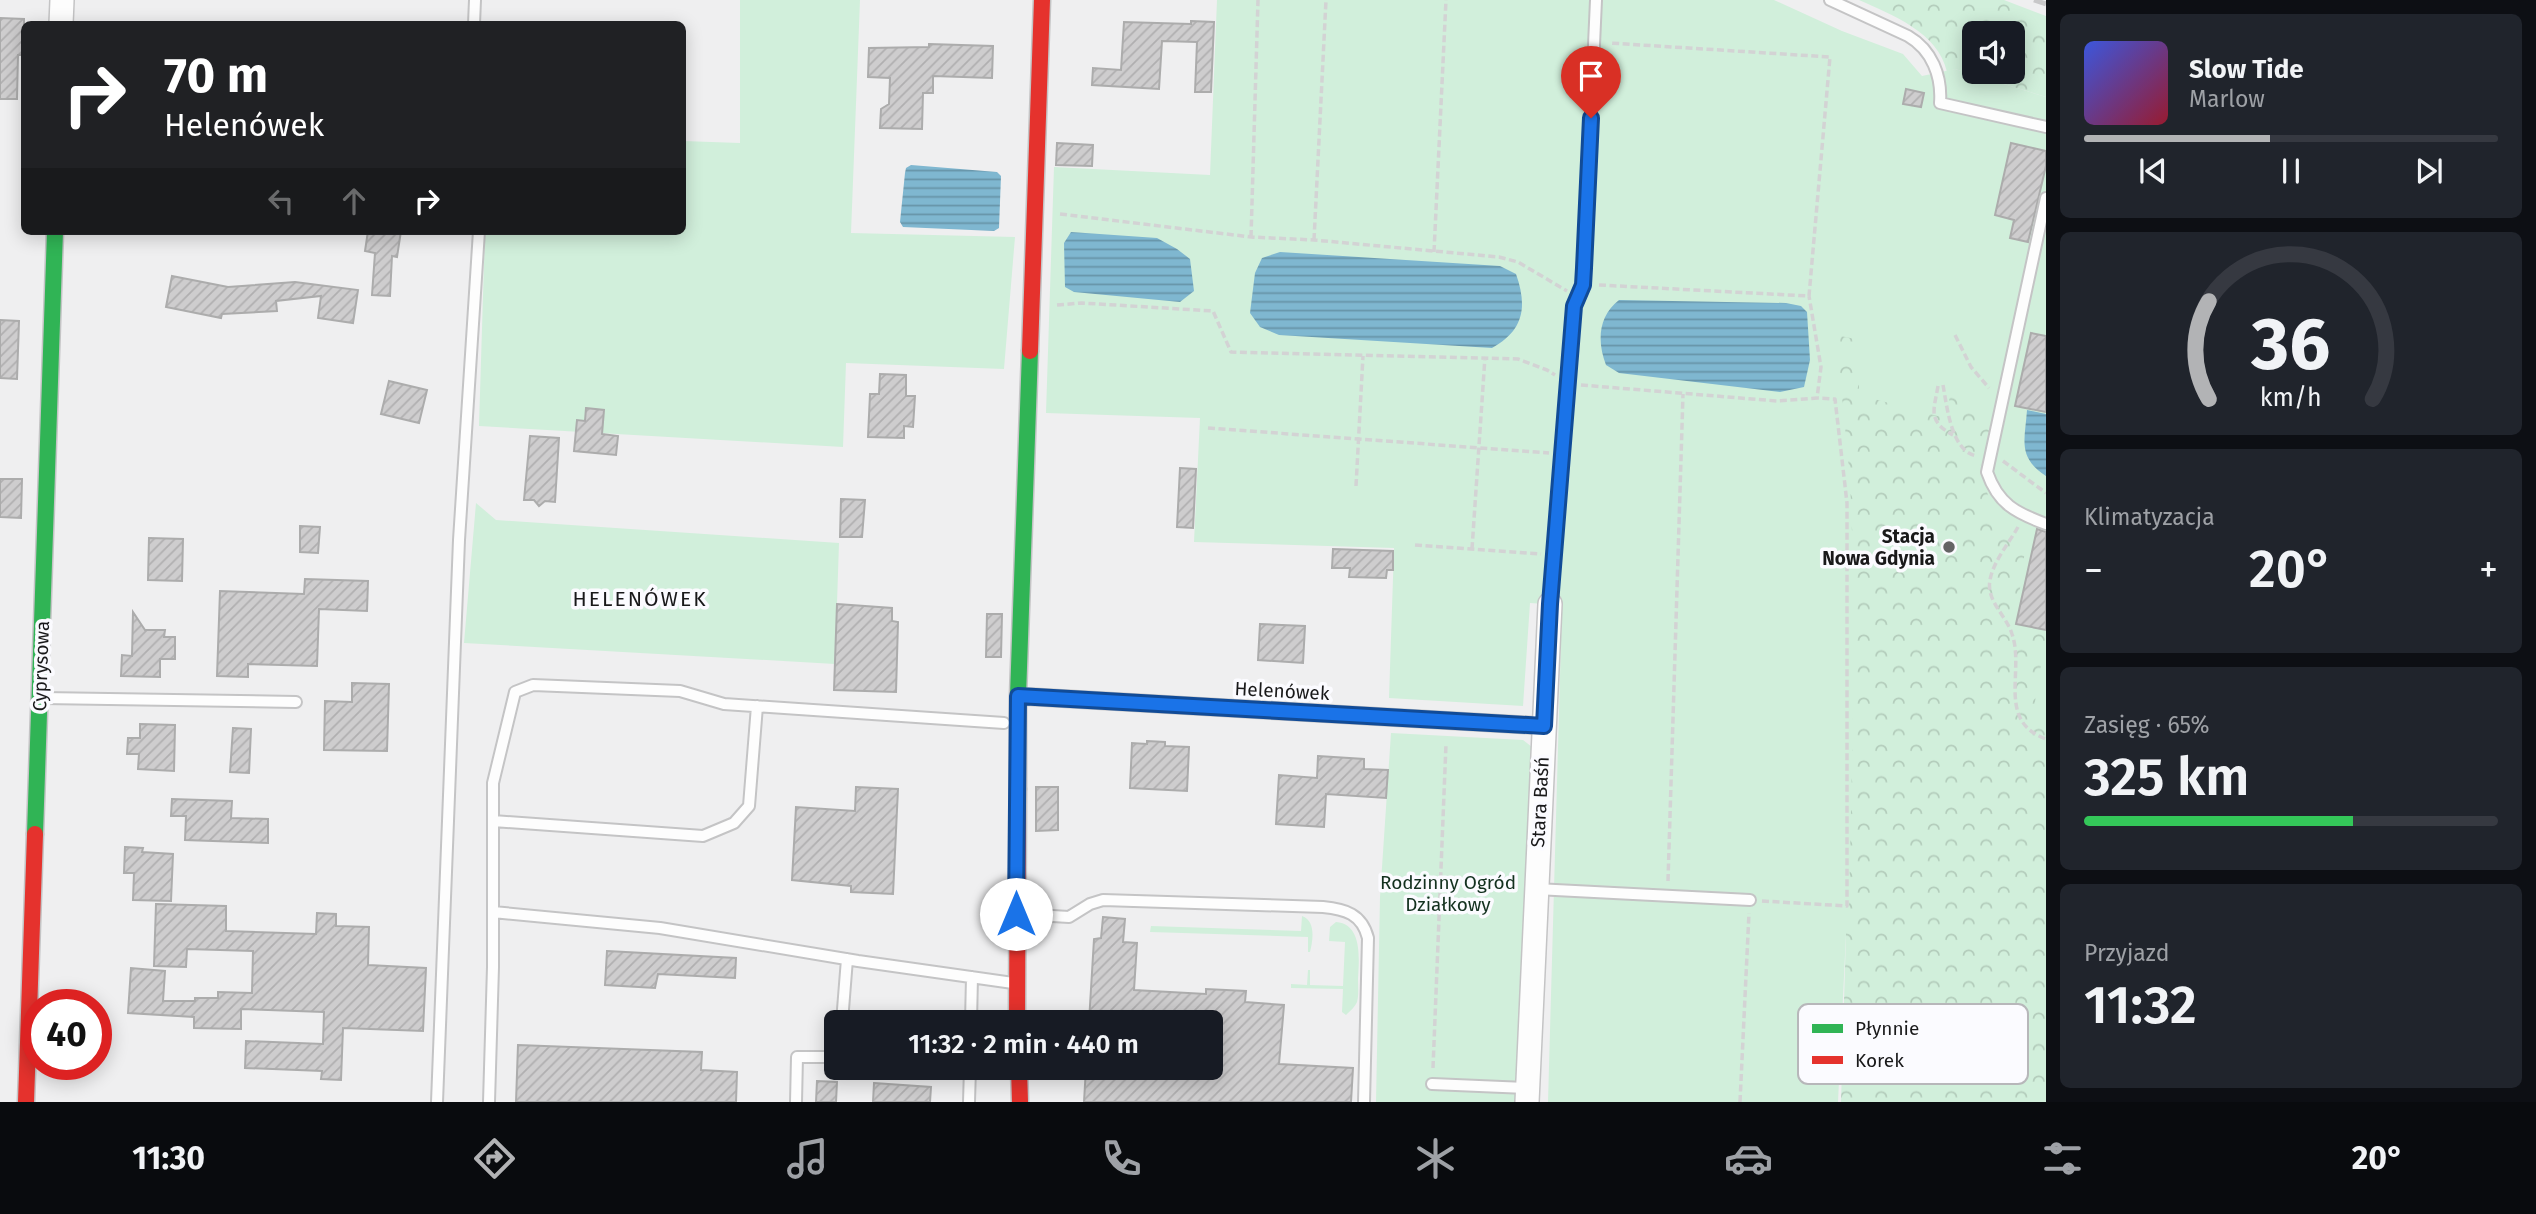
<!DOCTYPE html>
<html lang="pl">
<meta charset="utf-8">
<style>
:root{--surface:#171b24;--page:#20242c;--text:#f1f3f6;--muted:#9ea1a6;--line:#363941;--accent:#b2b3b5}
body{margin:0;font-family:"Fira Sans",sans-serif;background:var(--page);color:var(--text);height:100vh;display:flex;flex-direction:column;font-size:26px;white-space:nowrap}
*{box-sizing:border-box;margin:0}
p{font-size:23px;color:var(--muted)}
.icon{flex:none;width:38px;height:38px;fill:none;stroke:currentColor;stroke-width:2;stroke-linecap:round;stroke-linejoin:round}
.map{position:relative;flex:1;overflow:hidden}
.side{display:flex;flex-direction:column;gap:14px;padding:14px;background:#0d0f14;width:490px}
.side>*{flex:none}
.banner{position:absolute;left:21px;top:21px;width:665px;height:214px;border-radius:10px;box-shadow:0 4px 18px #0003;background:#202124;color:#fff;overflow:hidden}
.buttons{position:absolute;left:1962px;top:21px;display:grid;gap:14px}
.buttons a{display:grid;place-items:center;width:63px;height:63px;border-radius:10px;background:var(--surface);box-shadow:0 4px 18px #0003;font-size:35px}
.speed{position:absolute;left:21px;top:989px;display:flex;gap:14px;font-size:35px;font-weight:700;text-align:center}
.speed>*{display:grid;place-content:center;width:91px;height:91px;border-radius:50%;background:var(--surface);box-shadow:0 4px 18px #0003;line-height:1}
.speed .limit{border:10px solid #d22;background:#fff;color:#111}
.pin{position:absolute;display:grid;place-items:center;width:60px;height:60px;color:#fff;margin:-72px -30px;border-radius:50% 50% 50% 0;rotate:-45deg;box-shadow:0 0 7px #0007}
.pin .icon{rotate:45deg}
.me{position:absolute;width:77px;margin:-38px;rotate:0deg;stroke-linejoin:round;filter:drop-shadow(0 0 5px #0008)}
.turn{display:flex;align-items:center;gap:24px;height:147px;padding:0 28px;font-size:32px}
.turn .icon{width:91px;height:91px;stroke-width:2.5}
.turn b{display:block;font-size:49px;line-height:60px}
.lanes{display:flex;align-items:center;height:66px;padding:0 28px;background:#0003;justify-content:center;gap:35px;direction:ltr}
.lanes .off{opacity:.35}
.big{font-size:52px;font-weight:600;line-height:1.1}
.side .tile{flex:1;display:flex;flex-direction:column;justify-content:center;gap:10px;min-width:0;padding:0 24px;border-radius:10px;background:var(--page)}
.side .dial{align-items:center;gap:0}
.dial svg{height:182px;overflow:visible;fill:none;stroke:var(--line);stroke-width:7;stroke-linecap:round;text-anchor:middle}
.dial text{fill:var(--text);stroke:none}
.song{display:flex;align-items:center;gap:21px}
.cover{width:84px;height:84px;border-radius:10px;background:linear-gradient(135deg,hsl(230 70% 55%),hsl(350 70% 35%))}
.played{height:7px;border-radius:4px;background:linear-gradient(90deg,var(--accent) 45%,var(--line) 45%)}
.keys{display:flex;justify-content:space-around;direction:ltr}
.heat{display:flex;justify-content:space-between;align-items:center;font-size:38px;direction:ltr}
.charge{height:10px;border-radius:5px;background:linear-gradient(90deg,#34c759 65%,var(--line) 0)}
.trip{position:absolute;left:824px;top:1010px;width:399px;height:70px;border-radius:10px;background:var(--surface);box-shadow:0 4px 18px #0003;font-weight:600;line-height:70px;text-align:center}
.menu{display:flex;height:112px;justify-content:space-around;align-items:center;background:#090b0e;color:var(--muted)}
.menu .icon{width:49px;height:49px}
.menu .active{color:var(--accent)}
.menu b{font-size:32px;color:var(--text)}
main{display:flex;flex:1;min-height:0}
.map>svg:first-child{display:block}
.green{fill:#d1efdb}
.forest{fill:url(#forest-crowns);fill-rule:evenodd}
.water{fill:url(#water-rules)}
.building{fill:url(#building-hatch);stroke:#acacac;stroke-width:2}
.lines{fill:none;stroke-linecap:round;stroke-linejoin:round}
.lane-casing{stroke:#c4c4c5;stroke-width:14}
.street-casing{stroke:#c4c4c5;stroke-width:26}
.fast-casing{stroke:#c4c4c5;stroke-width:19}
.jam-casing{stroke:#c4c4c5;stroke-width:19}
.path{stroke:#d3d3d4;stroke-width:3.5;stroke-dasharray:7 3.5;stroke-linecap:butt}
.lane{stroke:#fdfdfd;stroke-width:10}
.street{stroke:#fdfdfd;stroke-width:23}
.fast{stroke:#30b455;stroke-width:16}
.jam{stroke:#e5322d;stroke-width:16}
.rail{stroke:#c8c8c9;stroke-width:5;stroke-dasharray:14 7;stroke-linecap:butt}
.route-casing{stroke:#114b97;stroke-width:18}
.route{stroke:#1a73e8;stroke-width:12}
.poi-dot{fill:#646465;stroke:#fbfbff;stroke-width:2.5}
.labels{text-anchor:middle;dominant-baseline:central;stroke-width:7;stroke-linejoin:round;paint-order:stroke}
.poi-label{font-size:19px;font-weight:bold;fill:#19191a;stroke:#fbfbff;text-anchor:end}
.street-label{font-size:19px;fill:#19191a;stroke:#fbfbff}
.park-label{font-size:19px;fill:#13311f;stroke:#fbfbff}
.neighbourhood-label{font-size:21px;letter-spacing:2px;fill:#19191a;stroke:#fbfbff}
.key{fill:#fbfbff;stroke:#b7b7ba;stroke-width:2}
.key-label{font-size:19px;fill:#19191a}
</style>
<main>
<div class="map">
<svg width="2046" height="1102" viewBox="0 0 2046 1102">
<defs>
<pattern id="forest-crowns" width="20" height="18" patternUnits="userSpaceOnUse" patternTransform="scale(1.75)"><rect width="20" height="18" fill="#d1efdb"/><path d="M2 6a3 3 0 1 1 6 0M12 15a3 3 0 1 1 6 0" fill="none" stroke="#b3ccbb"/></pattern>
<pattern id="water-rules" width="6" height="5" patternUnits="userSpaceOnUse" patternTransform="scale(1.75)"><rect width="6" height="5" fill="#7fb7d0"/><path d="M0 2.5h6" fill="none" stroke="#6794a8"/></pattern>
<pattern id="building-hatch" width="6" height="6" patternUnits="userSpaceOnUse" patternTransform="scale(1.75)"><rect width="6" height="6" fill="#cecdce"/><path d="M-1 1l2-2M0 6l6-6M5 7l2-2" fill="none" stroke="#b0afb0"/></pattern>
</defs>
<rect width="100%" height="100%" fill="#efeff0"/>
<path class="green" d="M740,0h120l-9,233 164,4 -11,132 -158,-6 -3,84 -364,-21 6,-195h197l1,-90 57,2z
M1217,0h557l68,31 61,23 19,22 33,-7 91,28v870l-200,-33 -8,168h-290l14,-497 -32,-2 -7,103 -134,-8 5,-150 -200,-6 6,-124 -154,-5 8,-246 156,8z
M476,503l20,17 343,23 -4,121 -371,-21z
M1391,733l132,7 9,7 -13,355h-143l4,-205z
M1302,916c14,5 11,24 8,36h-2v-15l-158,-5 1,-6 150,5z
M1336,922c27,2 23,38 22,57 0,7 1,16 -1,23 -2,5 -7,9 -11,13l-4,-3 1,-23 -52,-1v-4l16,1 1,-15h2v15l33,1 2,-44 -16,-1 1,-14z"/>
<path class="forest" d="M1859,0h145l42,16v81l-91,-28 -8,3c-9,-40 -55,-57 -88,-72zM1974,33h38v39h-38z
M1836,335l19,4 -5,21 9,19v16l86,23 7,-30 33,33 4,10 -10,39 23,64 23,16 -10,77 31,7 -13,80 13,3v385h-205l5,-168 3,-26 6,-294 -5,-135z"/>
<path class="water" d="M911,165l86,7 4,4 -2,52 -5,3 -91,-4 -3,-5 5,-49 1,-5z
M1071,232l86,6 20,11 13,10 4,32 -14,11 -106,-10 -9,-5 -1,-44z
M1280,252l220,14 16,8c12,34 7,57 -24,74l-213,-13 -19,-8 -10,-14 5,-40 7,-15z
M1619,300l167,3 15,3 6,6 3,48 -6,27 -24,5 -161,-19 -13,-8c-9,-23 -8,-49 13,-65z
M2027,410l19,4v62c-29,-19 -21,-36 -19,-66z"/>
<path class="building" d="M0,18l24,1v36h-6l-1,44h-17z
M1191,21l23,1 -3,70h-16l2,-50 -35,-1 -3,48 -67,-4 1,-17 28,2 3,-48 67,2z
M929,44l64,2 -1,32 -59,-2v17h-10l-1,36 -42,-1 1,-19 8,-5 1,-26 -22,-1 1,-29 60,-1z
M1906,89l18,4 -3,14 -18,-3z
M1057,143l36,2 -1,21 -36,-1z
M2011,143l35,8v15l-18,76 -18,-4 4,-18 -19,-5z
M368,231h33l-4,26 -5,-1 -2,40 -18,-1 3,-42 -10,-2z
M172,276l56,11 67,-5 63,8 -5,33 -35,-5 3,-22 -45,5 1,10 -55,3 -1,4 -55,-11z
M0,320l19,1 -2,58 -17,-1z
M2031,333l15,3v76l-31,-6z
M880,374l26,1v21h9l-2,31 -9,-1v12l-36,-1 2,-43h9z
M389,381l38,9 -8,33 -38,-9z
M586,408l18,2 -2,24 16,2 -2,19 -42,-4 3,-31 8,1z
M530,436l29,2 -4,64 -10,-1 -6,5 -5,-6h-10z
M1180,468l16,1 -3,59 -16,-1z
M0,479h22l-1,39 -21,-1z
M841,499l24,1 -3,37h-22z
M300,526l20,1 -2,26 -18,-1z
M2037,529l9,3v98l-30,-6z
M149,538l34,1 -1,42 -34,-1z
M1333,549l60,2v19h-6l-1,8 -37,-1 1,-9h-18z
M305,579l63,2 -1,30 -48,-2 -2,57 -69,-2v13l-31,-1 3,-85 84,3z
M837,604l55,4v13l6,1 -2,70 -62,-2z
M133,612l12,18h20l-1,7h11v22h-15v18l-39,-1 1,-21 10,1z
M987,614h15l-1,43h-15z
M1260,624l45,2 -2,37 -45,-3z
M352,683l37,1 -2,67 -63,-1 1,-49 27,1z
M140,724l35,1 -1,46 -36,-2 1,-15h-12l1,-16h12z
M233,728l18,1 -2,44 -19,-1z
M1147,741l18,1v4l24,1 -2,44 -57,-3 2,-45 15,1z
M1318,756l46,3v10l24,1 -2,28 -60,-4 -2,33 -48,-3 3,-49 38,3z
M856,787l42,2 -5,105 -42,-2v-6l-59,-6 4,-73 59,4z
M1036,787h22v43l-22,1z
M172,799l60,2 -1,17 37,1v24l-83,-3 1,-24h-15z
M125,847l18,1 -1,4 31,2 -2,47 -38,-1 1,-27h-10z
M156,904l70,2v25l90,3 1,-21 19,1v12l33,1 -1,38 58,3 -3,63 -80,-3 -2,52 -20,-1 1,-8 -77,-3 1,-27 77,3 1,-32 -83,-3v20l-47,-1v-11l-66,-4 3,-45 34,3 -2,30h32v-3h23v-6l34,1 1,-42 -66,-2 -1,18 -32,-1z
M1103,917l22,2 -2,23 14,1 -3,47 72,4v-5l40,2 -1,11 39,3 -5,59 74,4 -2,34h-267l2,-34h125v-46h-122l5,-83 7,-1z
M607,951l129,7 -1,20 -77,-4 -3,14 -50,-3z
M518,1045l184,7 -1,18 36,2 -1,30h-220z
M817,1081l20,1 -1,20h-20z
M874,1083l57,4 -1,15h-57z"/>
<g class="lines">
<defs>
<path id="lane" d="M1830,0l78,36c24,14 34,40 32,67l106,24
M474,24l1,-24
M2046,198l-59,274c11,32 29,41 59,52
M1550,604l24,-298 9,-21 1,-17 12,-268
M43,698l253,4
M493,821l210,15 31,-13 15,-17 8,-100
M1536,889l214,11
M493,912l167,16 198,33 155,22
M1019,914l50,3 21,-13 13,-4 220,7c22,2 39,7 45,31l-4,164
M842,1022l5,-63
M971,1022l1,-45
M1432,1084l95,4
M437,1102l22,-562 20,-309
M489,1102l4,-135v-184l22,-91 18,-7 147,6 44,13 280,19
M796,1102l1,-45h39
M969,1102l1,-34"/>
<path id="street" d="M61,24l1,-24
M1527,1102l23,-498"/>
<path id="fast" d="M1018,696l526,30
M1018,789v-93l12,-345
M35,834l20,-603"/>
<path id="jam" d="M1030,351l12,-351
M1017,1022l1,-233
M1019,1068l1,34
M26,1102l9,-268"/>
</defs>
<use href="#lane" class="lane-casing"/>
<use href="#street" class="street-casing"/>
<use href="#fast" class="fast-casing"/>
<use href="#jam" class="jam-casing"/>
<path class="path" d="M1060,214l191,23 63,3 185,17 19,5 49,29
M1251,237l7,-237
M1314,240l12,-240
M1434,252l12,-252
M1599,285l210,11 21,-239 -220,-14
M1057,305l25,-2 131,8 18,41 287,7 29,11 8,5
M1955,335l16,32 18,21
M1581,385l196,16 40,-3 4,-31 -12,-71
M1943,385c4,21 8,67 34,71
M1938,386c-4,24 -11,35 15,49
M1208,428l341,25
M2003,461l43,32
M1356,486l7,-130
M2018,527c-9,16 -25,35 -28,53 -4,21 16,35 22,54 13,37 -16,87 34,105
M1415,545l126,9
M1472,549l13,-192
M1668,881l15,-487
M1762,901l85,5v-403l-12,-104 -18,-1
M1433,1068l13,-324
M1740,1102l9,-189"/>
<use href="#lane" class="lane"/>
<use href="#street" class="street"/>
<use href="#fast" class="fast"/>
<use href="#jam" class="jam"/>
<path class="rail" d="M2034,0l12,4"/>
</g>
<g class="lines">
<defs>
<path id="route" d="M1016,914l2,-218 526,30 6,-122 24,-298 9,-21 1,-17 7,-150"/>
</defs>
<use href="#route" class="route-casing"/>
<use href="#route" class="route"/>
</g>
<circle class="poi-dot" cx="1949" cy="547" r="7"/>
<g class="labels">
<g class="poi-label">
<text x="1935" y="536">Stacja<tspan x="1935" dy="22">Nowa Gdynia</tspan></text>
</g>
<g class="street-label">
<text transform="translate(41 666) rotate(-88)">Cyprysowa</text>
<text transform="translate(1282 691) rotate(3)">Helenówek</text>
<text transform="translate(1540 802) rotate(-87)">Stara Baśń</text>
</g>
<g class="park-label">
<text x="1448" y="882">Rodzinny Ogród<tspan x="1448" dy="22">Działkowy</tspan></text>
</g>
<g class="neighbourhood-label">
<text x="640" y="599">HELENÓWEK</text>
</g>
</g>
<rect x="1798" y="1004" width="230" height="80" rx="10" class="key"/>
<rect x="1812" y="1024" width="31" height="9" fill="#30b455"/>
<rect x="1812" y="1056" width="31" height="8" fill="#e5322d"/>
<g class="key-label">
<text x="1855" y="1035">Płynnie</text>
<text x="1855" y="1067">Korek</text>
</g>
</svg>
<div class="buttons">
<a><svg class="icon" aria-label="sound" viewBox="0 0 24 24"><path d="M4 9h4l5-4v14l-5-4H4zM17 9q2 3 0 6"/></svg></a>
</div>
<div class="speed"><div class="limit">40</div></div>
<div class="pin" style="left:1591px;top:118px;background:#d93025"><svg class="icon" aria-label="arrive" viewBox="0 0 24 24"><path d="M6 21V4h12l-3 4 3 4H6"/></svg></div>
<svg class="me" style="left:1016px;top:914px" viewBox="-20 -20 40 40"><circle r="19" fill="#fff"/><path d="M0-13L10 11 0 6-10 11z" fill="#1a73e8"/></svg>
<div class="trip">11:32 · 2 min · 440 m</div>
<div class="banner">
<div class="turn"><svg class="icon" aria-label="right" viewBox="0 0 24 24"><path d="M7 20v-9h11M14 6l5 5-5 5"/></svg><div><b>70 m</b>Helenówek</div></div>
<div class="lanes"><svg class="icon off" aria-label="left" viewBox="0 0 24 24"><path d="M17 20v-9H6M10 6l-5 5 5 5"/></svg><svg class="icon off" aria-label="ahead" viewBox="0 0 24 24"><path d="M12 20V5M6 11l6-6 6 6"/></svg><svg class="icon" aria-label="right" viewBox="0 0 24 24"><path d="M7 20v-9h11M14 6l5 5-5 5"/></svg></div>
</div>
</div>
<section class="side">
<div class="tile">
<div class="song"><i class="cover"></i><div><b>Slow Tide</b><p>Marlow</p></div></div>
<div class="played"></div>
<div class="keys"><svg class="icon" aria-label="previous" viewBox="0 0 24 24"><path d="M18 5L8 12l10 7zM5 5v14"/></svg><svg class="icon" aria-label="pause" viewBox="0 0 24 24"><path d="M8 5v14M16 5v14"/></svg><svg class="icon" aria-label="next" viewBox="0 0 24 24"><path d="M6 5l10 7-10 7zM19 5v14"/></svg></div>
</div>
<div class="tile dial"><svg viewBox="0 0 100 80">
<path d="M14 69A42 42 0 1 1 86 69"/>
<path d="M14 69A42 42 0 0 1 14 26" stroke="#b2b3b5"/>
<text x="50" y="56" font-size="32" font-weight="700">36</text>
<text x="50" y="72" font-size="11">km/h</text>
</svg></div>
<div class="tile"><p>Klimatyzacja</p>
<div class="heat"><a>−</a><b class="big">20°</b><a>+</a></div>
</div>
<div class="tile"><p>Zasięg · 65%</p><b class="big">325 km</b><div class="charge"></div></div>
<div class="tile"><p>Przyjazd</p><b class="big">11:32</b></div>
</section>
</main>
<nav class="menu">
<b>11:30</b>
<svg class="icon active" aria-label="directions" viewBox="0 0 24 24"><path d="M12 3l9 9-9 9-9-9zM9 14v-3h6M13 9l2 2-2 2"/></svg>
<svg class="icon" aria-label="music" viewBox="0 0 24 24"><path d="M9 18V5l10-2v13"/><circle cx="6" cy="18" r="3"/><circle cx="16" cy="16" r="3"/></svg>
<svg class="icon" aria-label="phone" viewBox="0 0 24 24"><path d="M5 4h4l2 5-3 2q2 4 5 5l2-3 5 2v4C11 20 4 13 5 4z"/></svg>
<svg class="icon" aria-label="climate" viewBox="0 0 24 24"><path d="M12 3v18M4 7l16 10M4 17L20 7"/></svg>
<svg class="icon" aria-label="car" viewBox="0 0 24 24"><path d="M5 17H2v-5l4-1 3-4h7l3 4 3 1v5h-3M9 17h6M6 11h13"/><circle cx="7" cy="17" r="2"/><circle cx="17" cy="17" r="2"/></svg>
<svg class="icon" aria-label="filters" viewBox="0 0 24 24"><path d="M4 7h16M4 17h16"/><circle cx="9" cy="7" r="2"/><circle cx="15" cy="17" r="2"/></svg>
<b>20°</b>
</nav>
